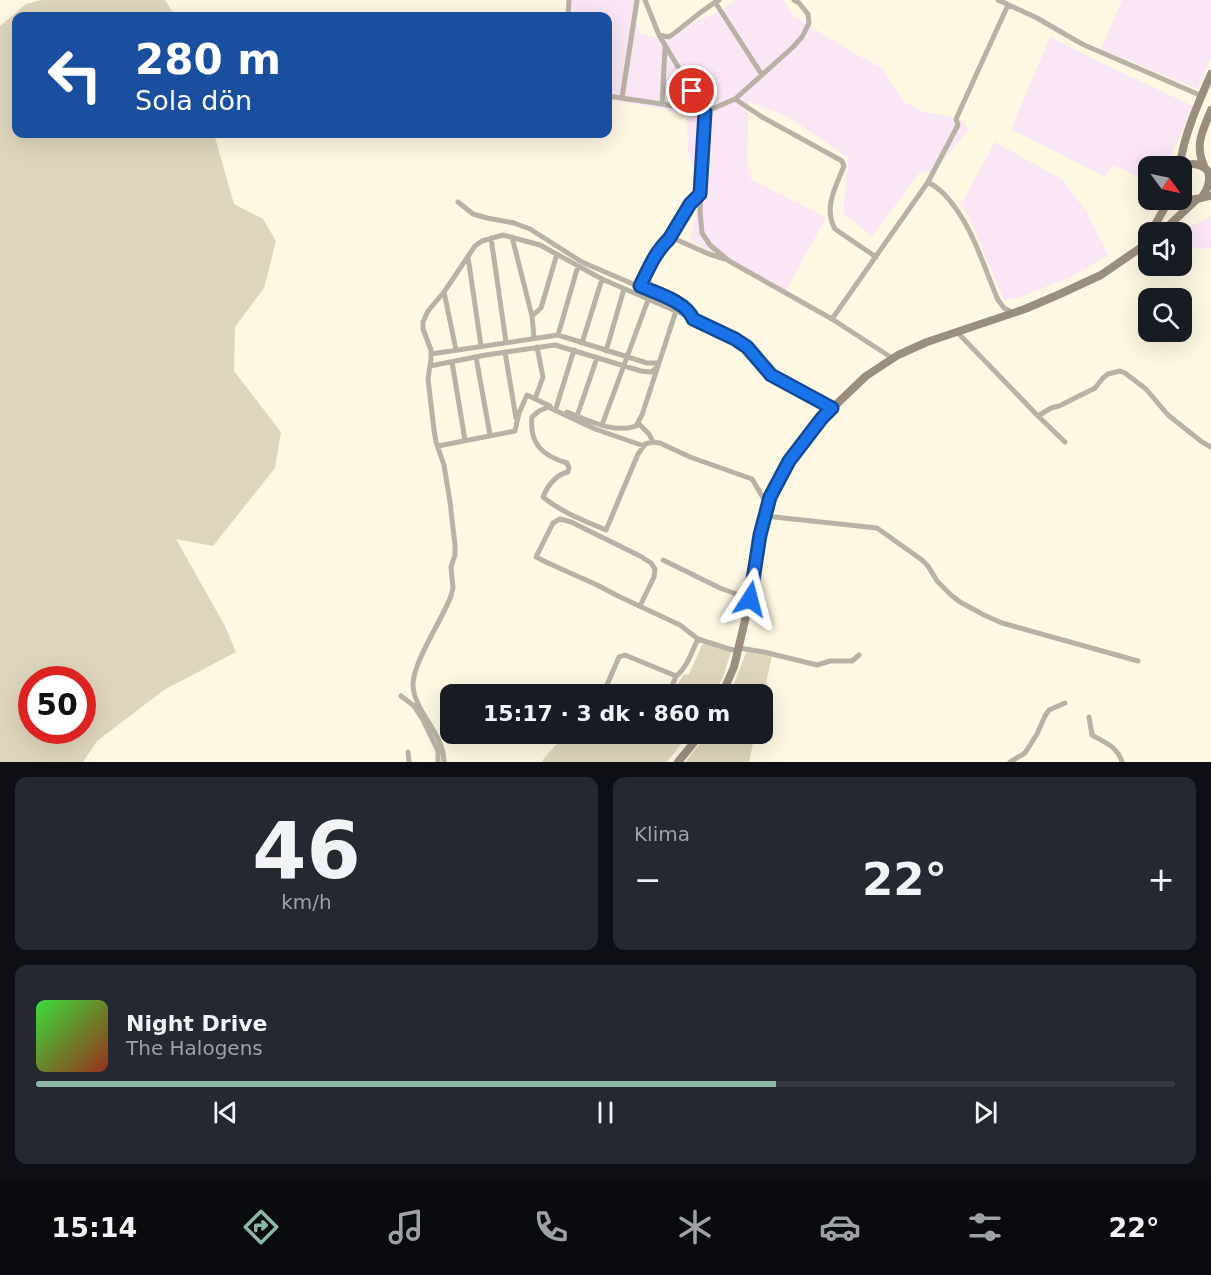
<!DOCTYPE html>
<html lang="tr">
<meta charset="utf-8">
<style>
:root{--surface:#171b24;--page:#242831;--text:#f1f3f6;--muted:#9ea1a6;--line:#363941;--accent:#8bb8a7}
body{margin:0;font-family:"DejaVu Sans",sans-serif;background:var(--page);color:var(--text);height:100vh;display:flex;flex-direction:column;font-size:22px;white-space:nowrap}
*{box-sizing:border-box;margin:0}
p{font-size:20px;color:var(--muted)}
.icon{flex:none;width:33px;height:33px;fill:none;stroke:currentColor;stroke-width:2;stroke-linecap:round;stroke-linejoin:round}
.map{position:relative;height:762px;overflow:hidden}
.panel{display:flex;flex-direction:column;gap:15px;padding:15px;background:#0d0f14;flex:1}
.panel>*{flex:none}
.banner{position:absolute;left:12px;top:12px;width:600px;height:126px;border-radius:12px;box-shadow:0 6px 24px #0002;background:#1a4fa0;color:#fff;overflow:hidden}
.needle{width:39px;rotate:123deg}
.controls{position:absolute;left:1138px;top:156px;display:grid;gap:12px}
.controls a{display:grid;place-items:center;width:54px;height:54px;border-radius:12px;background:var(--surface);box-shadow:0 6px 24px #0002;font-size:30px}
.speed{position:absolute;left:18px;top:666px;display:flex;gap:12px;font-size:30px;font-weight:700;text-align:center}
.speed>*{display:grid;place-content:center;width:78px;height:78px;border-radius:50%;background:var(--surface);box-shadow:0 6px 24px #0002;line-height:1}
.speed .limit{border:9px solid #d22;background:#fff;color:#111}
.pin{position:absolute;display:grid;place-items:center;width:51px;height:51px;color:#fff;margin:-26px;border:3px solid #fff;border-radius:50%;box-shadow:0 2px 6px #0007}
.me{position:absolute;width:66px;margin:-33px;rotate:9deg;stroke-linejoin:round;filter:drop-shadow(0 0 4px #0008)}
.turn{display:flex;align-items:center;gap:21px;height:126px;padding:0 24px;font-size:27px}
.turn .icon{width:78px;height:78px;stroke-width:2.5}
.turn b{display:block;font-size:42px;line-height:51px}
.big{font-size:45px;font-weight:700;line-height:1.1}
.panel .tile{flex:1;display:flex;flex-direction:column;justify-content:center;gap:9px;min-width:0;padding:0 21px;border-radius:12px;background:var(--page)}
.panel .dial{align-items:center;gap:0}
.dial b{font-size:78px;line-height:1}
.song{display:flex;align-items:center;gap:18px}
.cover{width:72px;height:72px;border-radius:9px;background:linear-gradient(135deg,hsl(120 70% 55%),hsl(10 70% 35%))}
.played{height:6px;border-radius:3px;background:linear-gradient(90deg,var(--accent) 65%,var(--line) 65%)}
.keys{display:flex;justify-content:space-around;direction:ltr}
.heat{display:flex;justify-content:space-between;align-items:center;font-size:33px;direction:ltr}
.panel .tiles{flex:1;display:grid;gap:15px;grid-template-columns:1fr 1fr}
.tile:last-child{grid-column:span 2}
.trip{position:absolute;left:440px;top:684px;width:333px;height:60px;border-radius:12px;background:var(--surface);box-shadow:0 6px 24px #0002;font-weight:700;line-height:60px;text-align:center}
.tabs{display:flex;height:96px;justify-content:space-around;align-items:center;background:#090b0e;color:var(--muted)}
.tabs .icon{width:42px;height:42px}
.tabs .current{color:var(--accent)}
.tabs b{font-size:27px;color:var(--text)}
.map>svg:first-child{display:block}
.industrial{fill:#fbe6f5}
.green{fill:#ded6bc;fill-rule:evenodd}
.lines{fill:none;stroke-linecap:round;stroke-linejoin:round}
.street{stroke:#bab1a6;stroke-width:5}
.secondary{stroke:#9c8e7f;stroke-width:8}
.route-casing{stroke:#114b97;stroke-width:15}
.route{stroke:#1a73e8;stroke-width:10}
</style>
<div class="map">
<svg width="1211" height="762" viewBox="0 0 1211 762">
<rect width="100%" height="100%" fill="#fef7e2"/>
<path class="industrial" d="M568,0h73l-5,21 4,12 28,8 28,-20 21,-8 19,-13h47l11,16 61,38 27,14 22,34 18,9 41,9 6,9 -37,45 -10,-4 -50,66 -29,-22 3,-36 3,-20 -61,-41 -39,-16 -2,55 4,23 75,39 -41,74 -95,-52 11,-45 -13,-44 -1,-37 -79,-15v-83h-42z
M1122,0h89v57l-13,32 -97,-40z
M1050,37l41,21 102,48 -27,60h-17v16l-36,-17 -8,12 -94,-48z
M995,142l68,38 24,33 21,42 -37,22 -53,21 -14,2 -34,-81 -9,-15z
M1211,216v33l-29,-2v-15h-12l28,-9z"/>
<path class="green" d="M42,0h123l10,16h-159v118h198l20,70 29,15 13,22 -12,47 -29,39 -1,44 47,61 -6,36 -62,78 -37,-7 49,87 11,26 -72,38 -67,51 -14,21h-83v-736l26,-22zM32,680h50v50h-50z
M703,643l28,9 -8,25 -10,17h-41l11,-19 6,-1z
M747,650l25,6 -10,46v-8h-32z
M566,734h123l-22,28h-125l2,-4z
M708,734h47l-6,28h-64z"/>
<g class="lines">
<path class="street" d="M645,0l14,35 10,2c17,-12 32,-27 50,-37
M998,0l39,18 45,26 120,52
M715,2l47,73
M568,16l1,-16
M659,35l46,77 -5,99 2,22 8,12 19,16 103,58 60,39
M608,96l54,8 43,8 30,-13 57,-51 10,-11 7,-14 -1,-9 -9,-11 -5,-3
M622,98l15,-98
M735,99l27,18 80,44 2,5c-8,20 -21,42 -9,63l41,28
M662,104l3,-56
M928,182l30,-57 -2,-6 52,-114
M458,202l15,12 14,4 27,5 16,6 52,33 102,44 7,6 2,7
M512,237l20,79 2,22
M491,238l15,104
M669,239l21,-35 10,-10
M468,257l13,89
M640,286c7,-14 18,-46 35,-47l34,15 16,5
M444,292l12,58
M532,316l9,-8 16,-54
M832,319l96,-137c5,3 11,7 15,11 28,28 40,72 55,107l6,8 9,5
M957,332l81,84 27,26
M558,335l20,-69
M582,343l20,-64
M606,351l18,-62
M505,352l11,66
M431,354l127,-19 89,28h11
M476,357l14,78
M452,362l13,78
M430,366l56,-11 69,-10 86,26 10,1 5,-4
M535,399l8,-22 -6,-30
M556,408l18,-58
M567,412c21,8 46,22 69,14l6,-11 34,-104
M577,416l20,-58
M1038,416l13,-8 8,-2 36,-18 8,-10 5,-4 12,-3 5,2 21,16 22,26 34,27 9,5
M638,423l11,11 4,8
M602,425l46,-125
M438,446l77,-15 4,-18 8,-18 23,11
M644,446l-49,-17 -47,-22 -9,4 -7,6c-3,27 11,39 35,46l2,5 -1,4c-13,3 -20,13 -25,25 18,15 42,24 63,33l32,-76 7,-10 8,-2 7,1 30,14 62,22 16,27
M765,516l112,12 45,32 6,6 9,15 14,14 9,7 24,13 18,8 136,38
M663,560l57,28 30,11
M640,606l14,-29 1,-8 -4,-6 -11,-7 -69,-34 -11,-3 -7,4 -17,34 12,6 49,22 21,11 62,29 18,14 31,10 9,2
M739,648l25,4 53,13 13,-4h22l7,-6
M603,694l16,-37 6,-2 51,21
M669,694l7,-18c11,-8 16,-25 22,-37
M401,696l13,10 8,12 16,33v11
M1089,717l3,18c12,7 26,12 30,27
M408,752l1,10
M444,762c0,-29 -30,-50 -31,-77 0,-23 29,-65 38,-89l2,-8 -2,-21 4,-12v-10l-5,-43 -6,-37 -8,-23 -2,-12 -6,-51 3,-20v-9l-8,-21v-7l5,-11 16,-19 31,-46 7,-5 21,-6 37,10 62,34 106,46 27,14 12,8 24,28 61,33
M1010,762l15,-9 12,-19 8,-18 4,-6 16,-7"/>
<path class="secondary" d="M1180,166c3,-29 19,-65 31,-92
M1182,168c9,-7 19,-4 26,3 3,10 0,18 -6,26
M1205,168c-11,-22 -3,-36 6,-58
M1182,196c10,7 18,1 29,0
M1151,232l18,-32
M1162,232l35,-33
M722,694l12,-27 16,-68 10,-64 10,-38 19,-36 33,-43 44,-42 32,-21 29,-13 98,-33 35,-15 41,-19 48,-33
M678,762l23,-28"/>
</g>
<g class="lines">
<defs>
<path id="route" d="M692,91l13,21 -5,82 -10,10 -21,35c-14,13 -21,31 -29,47 16,7 47,16 53,33l42,20 12,8 24,28 61,33 -10,10 -33,43 -19,36 -10,38 -10,64"/>
</defs>
<use href="#route" class="route-casing"/>
<use href="#route" class="route"/>
</g>
</svg>
<div class="controls">
<a><svg class="needle" viewBox="-14 -14 28 28"><path d="M0-13l5 13h-10z" fill="#e53935"/><path d="M0 13l5-13h-10z" fill="#9ea1a6"/></svg></a>
<a><svg class="icon" aria-label="sound" viewBox="0 0 24 24"><path d="M4 9h4l5-4v14l-5-4H4zM17 9q2 3 0 6"/></svg></a>
<a><svg class="icon" aria-label="search" viewBox="0 0 24 24"><circle cx="10" cy="10" r="6"/><path d="M15 15l6 6"/></svg></a>
</div>
<div class="speed"><div class="limit">50</div></div>
<div class="pin" style="left:692px;top:91px;background:#d93025"><svg class="icon" aria-label="arrive" viewBox="0 0 24 24"><path d="M6 21V4h12l-3 4 3 4H6"/></svg></div>
<svg class="me" style="left:750px;top:599px" viewBox="-20 -20 40 40"><path d="M0-17L14 15 0 8-14 15z" fill="#1a73e8" stroke="#fff" stroke-width="4"/></svg>
<div class="trip">15:17 · 3 dk · 860 m</div>
<div class="banner">
<div class="turn"><svg class="icon" aria-label="left" viewBox="0 0 24 24"><path d="M17 20v-9H6M10 6l-5 5 5 5"/></svg><div><b>280 m</b>Sola dön</div></div>
</div>
</div>
<section class="panel">
<div class="tiles">
<div class="tile dial"><b>46</b><p>km/h</p></div>
<div class="tile"><p>Klima</p>
<div class="heat"><a>−</a><b class="big">22°</b><a>+</a></div>
</div>
<div class="tile">
<div class="song"><i class="cover"></i><div><b>Night Drive</b><p>The Halogens</p></div></div>
<div class="played"></div>
<div class="keys"><svg class="icon" aria-label="previous" viewBox="0 0 24 24"><path d="M18 5L8 12l10 7zM5 5v14"/></svg><svg class="icon" aria-label="pause" viewBox="0 0 24 24"><path d="M8 5v14M16 5v14"/></svg><svg class="icon" aria-label="next" viewBox="0 0 24 24"><path d="M6 5l10 7-10 7zM19 5v14"/></svg></div>
</div>
</div>
</section>
<nav class="tabs">
<b>15:14</b>
<svg class="icon current" aria-label="directions" viewBox="0 0 24 24"><path d="M12 3l9 9-9 9-9-9zM9 14v-3h6M13 9l2 2-2 2"/></svg>
<svg class="icon" aria-label="music" viewBox="0 0 24 24"><path d="M9 18V5l10-2v13"/><circle cx="6" cy="18" r="3"/><circle cx="16" cy="16" r="3"/></svg>
<svg class="icon" aria-label="phone" viewBox="0 0 24 24"><path d="M5 4h4l2 5-3 2q2 4 5 5l2-3 5 2v4C11 20 4 13 5 4z"/></svg>
<svg class="icon" aria-label="climate" viewBox="0 0 24 24"><path d="M12 3v18M4 7l16 10M4 17L20 7"/></svg>
<svg class="icon" aria-label="car" viewBox="0 0 24 24"><path d="M5 17H2v-5l4-1 3-4h7l3 4 3 1v5h-3M9 17h6M6 11h13"/><circle cx="7" cy="17" r="2"/><circle cx="17" cy="17" r="2"/></svg>
<svg class="icon" aria-label="filters" viewBox="0 0 24 24"><path d="M4 7h16M4 17h16"/><circle cx="9" cy="7" r="2"/><circle cx="15" cy="17" r="2"/></svg>
<b>22°</b>
</nav>
